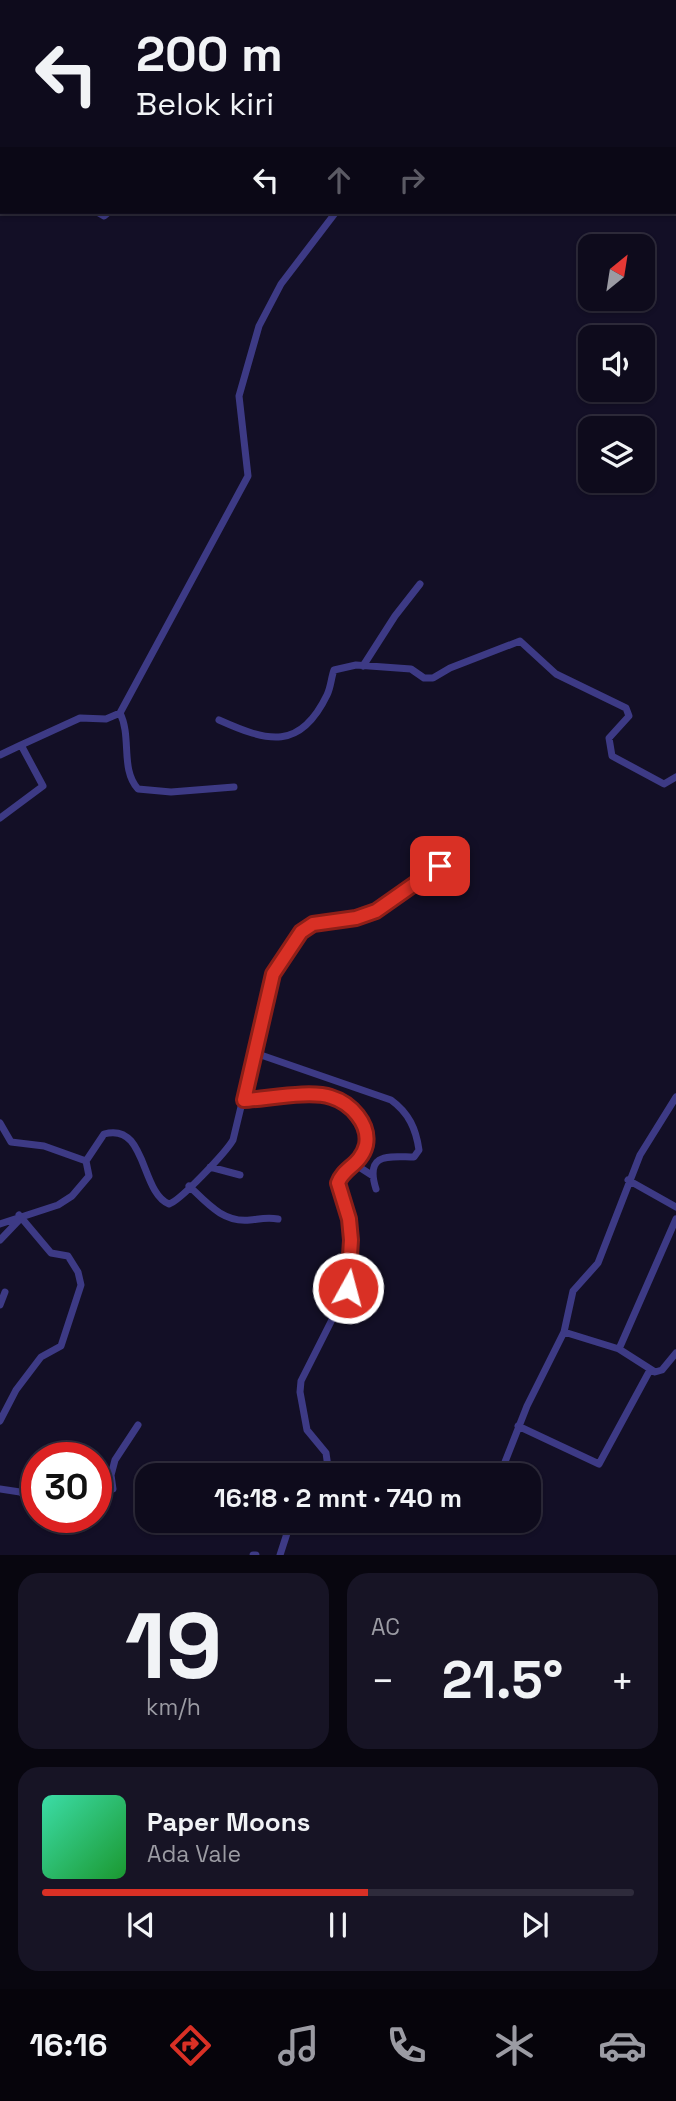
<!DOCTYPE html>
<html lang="id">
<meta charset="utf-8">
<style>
:root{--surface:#0e0b1c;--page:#171425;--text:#f1f3f6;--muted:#9b9ba3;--line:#2e2b3b;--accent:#d93025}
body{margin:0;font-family:"Space Grotesk",sans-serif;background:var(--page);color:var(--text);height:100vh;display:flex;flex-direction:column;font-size:26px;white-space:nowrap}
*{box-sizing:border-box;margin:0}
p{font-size:23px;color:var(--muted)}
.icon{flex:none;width:38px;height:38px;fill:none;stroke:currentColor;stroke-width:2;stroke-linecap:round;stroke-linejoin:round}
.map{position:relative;height:1555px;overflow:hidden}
.panel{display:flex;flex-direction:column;gap:18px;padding:18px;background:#08060f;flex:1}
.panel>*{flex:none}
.top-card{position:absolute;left:0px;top:0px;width:677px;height:214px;box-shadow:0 2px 5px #0004,0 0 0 2px var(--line);background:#0e0b1c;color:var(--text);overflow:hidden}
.needle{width:46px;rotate:30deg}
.tools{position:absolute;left:578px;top:234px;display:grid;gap:14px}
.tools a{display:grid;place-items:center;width:77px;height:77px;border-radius:14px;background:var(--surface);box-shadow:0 2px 5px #0004,0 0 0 2px var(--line);font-size:35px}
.speed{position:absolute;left:21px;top:1442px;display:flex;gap:14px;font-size:35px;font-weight:700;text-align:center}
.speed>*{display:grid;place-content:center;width:91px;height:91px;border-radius:50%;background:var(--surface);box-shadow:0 2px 5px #0004,0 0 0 2px var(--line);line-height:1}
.speed .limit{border:10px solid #d22;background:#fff;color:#111}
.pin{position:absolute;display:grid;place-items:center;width:60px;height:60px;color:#fff;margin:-30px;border-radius:14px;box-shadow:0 4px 10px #0006}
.me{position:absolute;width:77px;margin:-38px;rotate:7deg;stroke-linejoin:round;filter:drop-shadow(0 0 5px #0008)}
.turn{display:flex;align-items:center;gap:24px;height:147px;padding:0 21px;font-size:32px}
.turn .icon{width:91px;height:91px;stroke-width:2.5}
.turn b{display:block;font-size:49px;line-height:60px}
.lanes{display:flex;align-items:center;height:66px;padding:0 21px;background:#0003;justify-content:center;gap:35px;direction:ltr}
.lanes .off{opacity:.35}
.big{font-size:52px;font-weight:800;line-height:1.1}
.panel .widget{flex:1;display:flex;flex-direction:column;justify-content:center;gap:10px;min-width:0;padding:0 24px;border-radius:21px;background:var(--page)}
.panel .dial{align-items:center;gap:0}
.dial b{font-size:91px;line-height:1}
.song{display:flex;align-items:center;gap:21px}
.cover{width:84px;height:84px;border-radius:10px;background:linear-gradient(135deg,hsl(160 70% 55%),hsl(130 70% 35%))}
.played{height:7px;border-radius:4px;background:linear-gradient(90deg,var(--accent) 55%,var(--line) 55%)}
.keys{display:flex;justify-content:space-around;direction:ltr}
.heat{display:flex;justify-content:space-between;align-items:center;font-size:38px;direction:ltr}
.panel .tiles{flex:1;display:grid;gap:18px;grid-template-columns:1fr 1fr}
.widget:last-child{grid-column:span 2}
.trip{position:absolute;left:135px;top:1463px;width:406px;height:70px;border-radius:21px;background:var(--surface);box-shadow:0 2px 5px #0004,0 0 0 2px var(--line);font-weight:800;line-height:70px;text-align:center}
.tabs{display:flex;height:112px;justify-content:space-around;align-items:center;background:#06040b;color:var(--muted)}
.tabs .icon{width:49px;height:49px}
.tabs .active{color:var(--accent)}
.tabs b{font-size:32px;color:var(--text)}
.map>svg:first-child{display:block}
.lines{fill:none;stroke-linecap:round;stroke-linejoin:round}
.minor{stroke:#3d3a85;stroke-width:7}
.route-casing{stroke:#8d1f18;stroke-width:18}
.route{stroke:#d93025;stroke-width:12}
</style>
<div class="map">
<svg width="676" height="1555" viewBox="0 0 676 1555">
<rect width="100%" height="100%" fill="#130f26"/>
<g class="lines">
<path class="minor" d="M118,0v2
M0,200h2
M97,212l7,4 5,-4
M363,666l32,-50 25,-32
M120,713c12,24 0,56 18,76l33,3 63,-5
M219,720c49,22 81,31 108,-25 4,-8 4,-17 7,-25l22,-5 55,4 13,9h9l17,-10 70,-27 36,33 70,34 3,8 -20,22 3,18 52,28 12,-7
M0,755l21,-10
M0,818l43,-32 -22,-41 59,-27 26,1 14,-6 128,-237 -9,-80 20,-70 22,-42 55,-72
M255,1053l136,47c18,13 25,29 28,50l-5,7c-23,0 -50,-6 -38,32
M244,1100c36,-2 109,-18 122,30l-4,24 -24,29 11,36 2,21 -3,48 -47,93 -1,11 7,38 19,23 2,14 -5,8
M0,1123l11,19 33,4 42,15 18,-27c43,-12 36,58 65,70 11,-3 57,-52 64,-64l40,-166 33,-47 50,-9 20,-7 63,-42 -5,-17
M356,1165l17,11
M210,1167l30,8
M628,1180l48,27
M189,1186c18,17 34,37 61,34 10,-1 17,-3 28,-1
M0,1224l58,-19 14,-9 17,-20 -3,-15
M0,1240l21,-22
M0,1305l5,-13
M564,1332l55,17 36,23 7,-2 14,-17
M619,1349l57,-130
M0,1421l16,-31 25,-33 20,-11 20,-61 -3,-13 -10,-16 -17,-3 -32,-38
M518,1426l81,38 51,-94
M503,1467l24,-61 37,-74 9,-41 25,-28 42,-108 36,-58
M0,1489l20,3 17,12
M96,1495l17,-6 -2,-14 4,-15 23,-35
M73,1517l12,4 4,-4
M253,1555h3
M280,1555l11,-34"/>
</g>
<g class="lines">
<defs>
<path id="route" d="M348,1288l3,-48 -2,-21 -11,-36c5,-15 23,-18 28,-38 4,-21 -15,-42 -35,-48 -21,-7 -65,2 -87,3l29,-126 28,-42 12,-8 43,-6 20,-7 64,-45"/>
</defs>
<use href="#route" class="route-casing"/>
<use href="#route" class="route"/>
</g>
</svg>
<div class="tools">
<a><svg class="needle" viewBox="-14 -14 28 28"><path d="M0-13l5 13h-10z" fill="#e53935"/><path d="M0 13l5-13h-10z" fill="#9b9ba3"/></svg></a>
<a><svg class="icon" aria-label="sound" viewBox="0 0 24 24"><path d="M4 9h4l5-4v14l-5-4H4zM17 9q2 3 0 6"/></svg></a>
<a><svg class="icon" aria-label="layers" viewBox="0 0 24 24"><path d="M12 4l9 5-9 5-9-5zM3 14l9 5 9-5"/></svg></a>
</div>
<div class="speed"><div class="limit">30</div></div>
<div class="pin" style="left:440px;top:866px;background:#d93025"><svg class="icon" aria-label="arrive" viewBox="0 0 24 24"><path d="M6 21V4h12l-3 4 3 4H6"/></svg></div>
<svg class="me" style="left:348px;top:1288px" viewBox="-20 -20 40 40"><circle r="17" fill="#d93025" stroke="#fff" stroke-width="3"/><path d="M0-11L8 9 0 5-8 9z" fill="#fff"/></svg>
<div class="trip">16:18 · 2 mnt · 740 m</div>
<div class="top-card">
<div class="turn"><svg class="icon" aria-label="left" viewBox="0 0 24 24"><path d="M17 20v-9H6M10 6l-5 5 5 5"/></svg><div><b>200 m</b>Belok kiri</div></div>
<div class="lanes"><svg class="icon" aria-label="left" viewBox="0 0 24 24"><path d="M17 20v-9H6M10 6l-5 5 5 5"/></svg><svg class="icon off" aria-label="ahead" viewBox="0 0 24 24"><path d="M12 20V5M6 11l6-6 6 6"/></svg><svg class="icon off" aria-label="right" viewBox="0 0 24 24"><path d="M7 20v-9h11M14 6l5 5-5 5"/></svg></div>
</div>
</div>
<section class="panel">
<div class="tiles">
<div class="widget dial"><b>19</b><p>km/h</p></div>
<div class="widget"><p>AC</p>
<div class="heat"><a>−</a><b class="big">21.5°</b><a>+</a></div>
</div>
<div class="widget">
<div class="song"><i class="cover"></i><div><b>Paper Moons</b><p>Ada Vale</p></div></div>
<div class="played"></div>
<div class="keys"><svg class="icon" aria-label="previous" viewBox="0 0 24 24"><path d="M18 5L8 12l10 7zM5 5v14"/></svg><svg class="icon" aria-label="pause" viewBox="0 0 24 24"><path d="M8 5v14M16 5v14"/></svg><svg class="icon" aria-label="next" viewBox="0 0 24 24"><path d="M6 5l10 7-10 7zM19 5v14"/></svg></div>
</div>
</div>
</section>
<nav class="tabs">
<b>16:16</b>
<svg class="icon active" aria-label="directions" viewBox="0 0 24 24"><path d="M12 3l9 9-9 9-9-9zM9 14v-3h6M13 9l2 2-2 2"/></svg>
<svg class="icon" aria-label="music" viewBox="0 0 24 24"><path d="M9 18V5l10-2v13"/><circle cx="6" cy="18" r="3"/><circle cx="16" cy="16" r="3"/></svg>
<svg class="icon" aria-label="phone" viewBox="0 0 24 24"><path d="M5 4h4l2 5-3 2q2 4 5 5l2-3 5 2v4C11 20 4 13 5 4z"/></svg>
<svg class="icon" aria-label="climate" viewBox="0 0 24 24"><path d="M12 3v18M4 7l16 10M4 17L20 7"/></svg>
<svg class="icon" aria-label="car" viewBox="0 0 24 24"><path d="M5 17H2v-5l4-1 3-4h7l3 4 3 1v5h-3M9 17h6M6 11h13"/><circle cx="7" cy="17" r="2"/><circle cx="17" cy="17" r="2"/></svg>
</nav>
